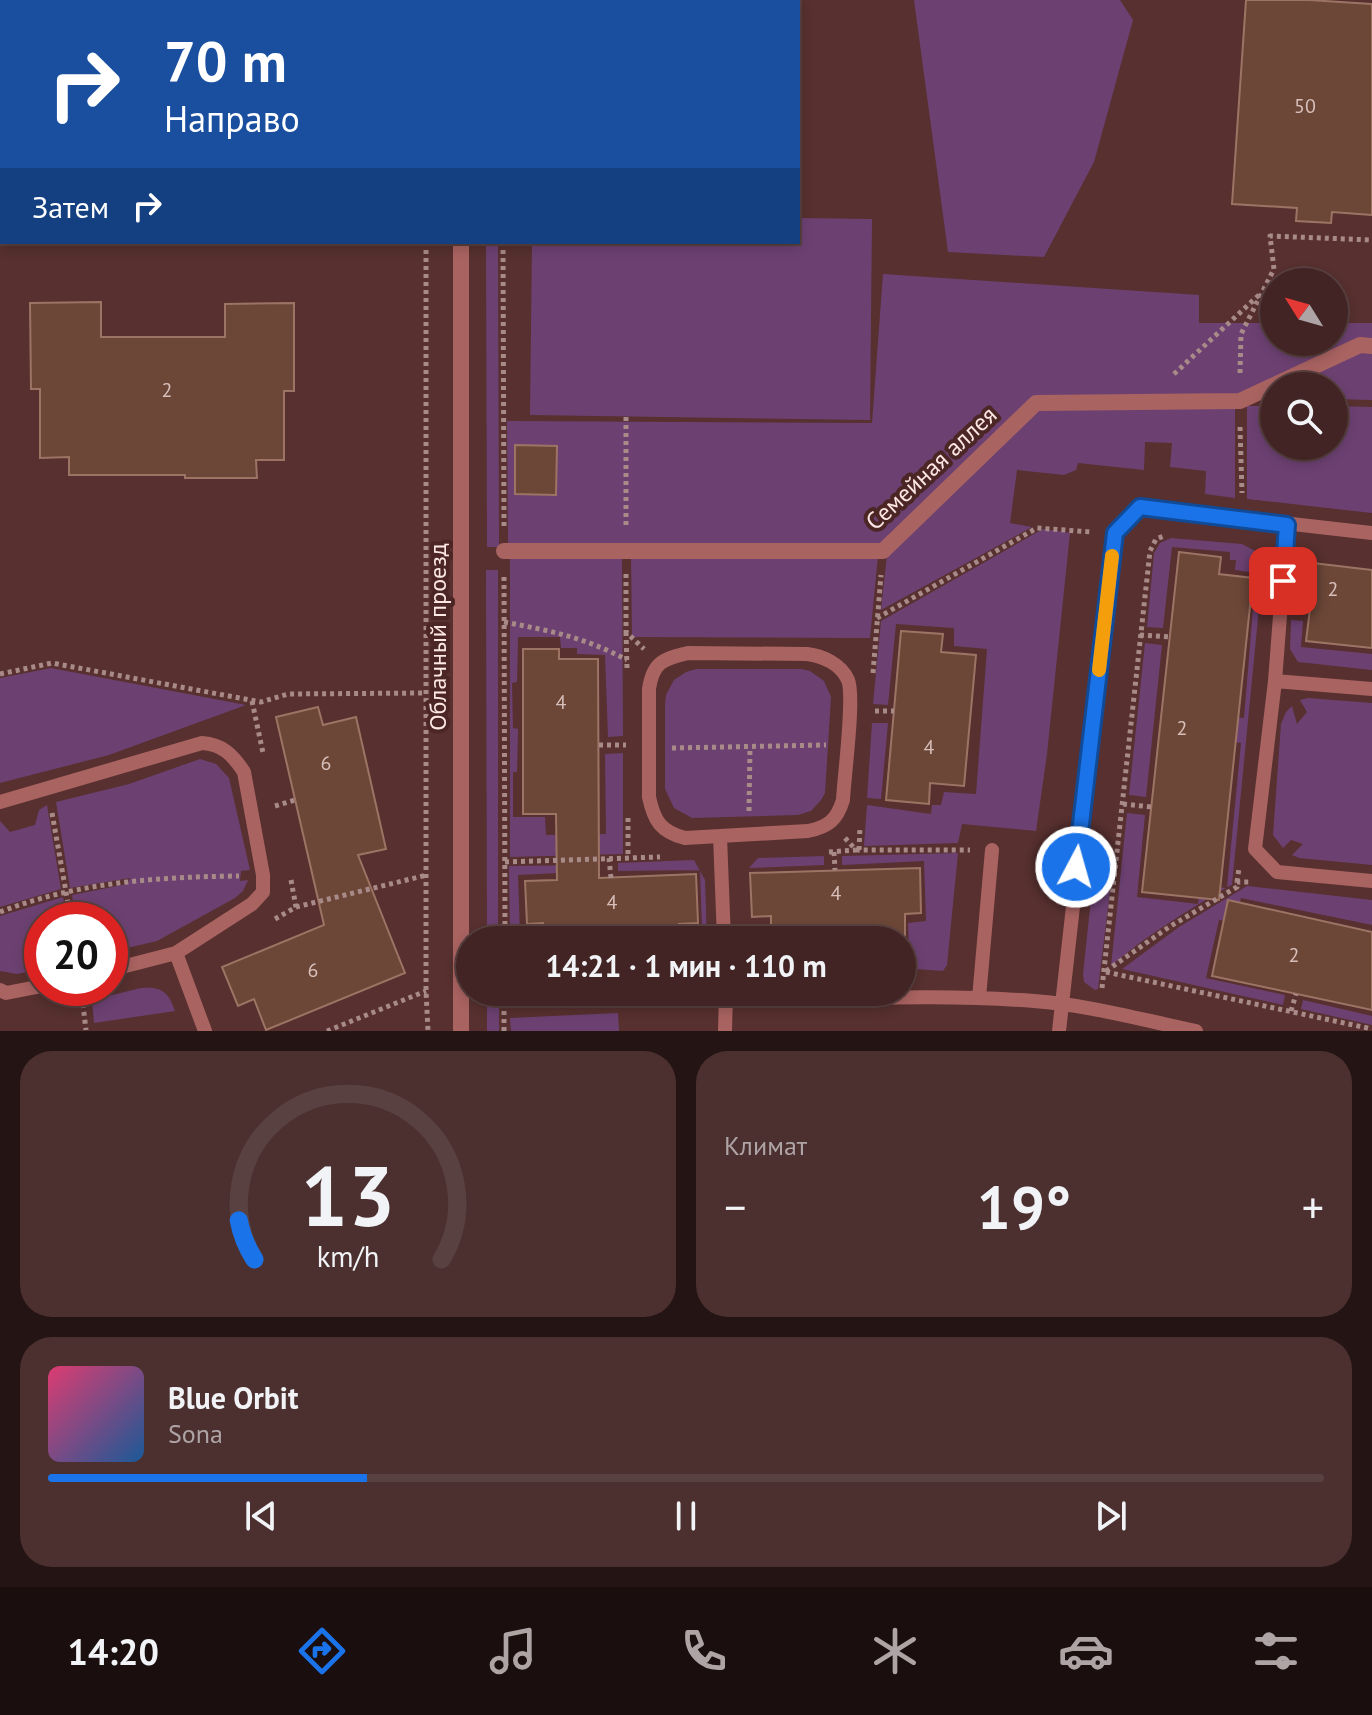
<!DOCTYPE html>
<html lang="ru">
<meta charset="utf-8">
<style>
:root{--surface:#412423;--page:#4c3030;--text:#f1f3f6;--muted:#aea4a6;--line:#5a4141;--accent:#1a73e8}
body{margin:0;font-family:"PT Sans",sans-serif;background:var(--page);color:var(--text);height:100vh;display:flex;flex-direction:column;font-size:30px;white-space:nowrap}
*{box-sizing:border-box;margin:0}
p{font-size:26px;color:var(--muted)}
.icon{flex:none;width:44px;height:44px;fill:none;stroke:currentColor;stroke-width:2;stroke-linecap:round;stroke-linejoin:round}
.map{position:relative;height:1031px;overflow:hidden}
.details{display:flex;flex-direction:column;gap:20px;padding:20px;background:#241413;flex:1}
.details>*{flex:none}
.guide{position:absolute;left:0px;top:0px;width:800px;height:244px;box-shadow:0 4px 12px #0003,0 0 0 2px var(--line);background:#1a4fa0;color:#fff;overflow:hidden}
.needle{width:52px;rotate:307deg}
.fabs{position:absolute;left:1260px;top:268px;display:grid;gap:16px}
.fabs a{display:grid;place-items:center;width:88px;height:88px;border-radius:50%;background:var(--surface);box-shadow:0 4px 12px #0003,0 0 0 2px var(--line);font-size:40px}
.speed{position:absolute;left:24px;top:902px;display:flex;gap:16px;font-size:40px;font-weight:700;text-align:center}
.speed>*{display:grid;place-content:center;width:104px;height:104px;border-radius:50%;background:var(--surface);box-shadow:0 4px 12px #0003,0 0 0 2px var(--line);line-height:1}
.speed .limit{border:12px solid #d22;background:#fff;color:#111}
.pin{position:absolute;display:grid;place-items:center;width:68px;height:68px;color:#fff;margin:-34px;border-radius:16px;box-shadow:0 4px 12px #0006}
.me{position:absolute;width:88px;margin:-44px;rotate:6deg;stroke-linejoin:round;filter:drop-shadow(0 0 6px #0008)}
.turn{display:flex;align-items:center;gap:28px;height:168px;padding:0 32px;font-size:36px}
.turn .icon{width:104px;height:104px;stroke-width:2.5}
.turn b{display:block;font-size:56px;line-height:68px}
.then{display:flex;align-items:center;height:76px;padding:0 32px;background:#0003;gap:16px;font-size:30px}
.big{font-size:60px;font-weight:600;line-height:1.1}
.details .tile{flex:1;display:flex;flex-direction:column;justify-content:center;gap:12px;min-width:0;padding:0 28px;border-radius:32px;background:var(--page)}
.details .dial{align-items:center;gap:0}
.dial svg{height:208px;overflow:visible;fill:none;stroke:var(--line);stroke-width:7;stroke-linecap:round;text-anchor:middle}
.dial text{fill:var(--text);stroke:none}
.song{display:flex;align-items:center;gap:24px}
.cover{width:96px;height:96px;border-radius:12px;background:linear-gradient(135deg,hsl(340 70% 55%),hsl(210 70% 35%))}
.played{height:8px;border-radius:4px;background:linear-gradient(90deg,var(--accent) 25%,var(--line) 25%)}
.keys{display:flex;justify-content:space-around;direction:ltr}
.heat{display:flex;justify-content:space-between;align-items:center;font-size:44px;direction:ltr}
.details .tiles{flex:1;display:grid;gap:20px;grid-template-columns:1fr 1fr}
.tile:last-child{grid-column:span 2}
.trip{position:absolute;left:456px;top:926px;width:460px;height:80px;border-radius:40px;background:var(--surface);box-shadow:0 4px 12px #0003,0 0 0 2px var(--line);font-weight:600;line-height:80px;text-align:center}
.tabs{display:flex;height:128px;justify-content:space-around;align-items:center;background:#1a0e0e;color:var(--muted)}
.tabs .icon{width:56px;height:56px}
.tabs .selected{color:var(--accent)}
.tabs b{font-size:36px;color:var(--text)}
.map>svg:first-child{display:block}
.green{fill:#6c4172}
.building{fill:#6c4738;stroke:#9d7464;stroke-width:2}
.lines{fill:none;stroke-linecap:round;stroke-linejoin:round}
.path{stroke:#a88a88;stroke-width:5;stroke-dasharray:4 4;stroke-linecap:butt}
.lane{stroke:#a96361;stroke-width:14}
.street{stroke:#a96361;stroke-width:16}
.route-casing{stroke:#114b97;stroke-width:20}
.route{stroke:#1a73e8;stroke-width:14}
.slow{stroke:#f59e0b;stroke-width:14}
.labels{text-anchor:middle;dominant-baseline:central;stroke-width:8;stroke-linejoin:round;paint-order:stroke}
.number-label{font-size:20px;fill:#d8bfba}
.street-label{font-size:24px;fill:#fce7e5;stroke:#4c2625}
</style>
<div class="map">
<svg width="1372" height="1031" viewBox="0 0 1372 1031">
<rect width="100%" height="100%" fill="#57302f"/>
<path class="green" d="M914,0h206l13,20 -39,142 -50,95 -96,-5z
M798,218l74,1 -2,201 -340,-5 2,-173h266z
M486,242h12l1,305h-12z
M883,274l316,21v28h75v19h60v-19h38v77l-38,-1v-13h-60v12l-241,-2 -151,149 -374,-1 -1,-123 365,2z
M1247,406h27v40h60v-40l38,1v106l-125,-14z
M1036,408h199v90l-30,-4 1,-23 -36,-4 2,-24 -27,-1 -1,28 -66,-7 -2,7 -12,5 -47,-5 -7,53 22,4 -151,83 6,-55z
M1043,529l27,4 -23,221 -11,77 -74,-7 -4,19 -94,3 3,-41 64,9 1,-9h9l3,-13 32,2 11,-145 -33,-3v-18l-58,-4 -8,81 -15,-1 8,-83z
M1171,538l71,6 15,8 6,15 -31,318 -5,2 14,-144 -23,-3 3,-24 23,2 12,-145 -21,-3 1,-10h-6v-8l-58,-5 -9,81 -16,-1 7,-74 6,-10z
M622,554l1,182 -15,1 -3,-82 -28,-1v-6h-16l-1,-11h-42l-1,45 -5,1 1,45 5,1 -1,43h-4v45h32l1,18 60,-1 -1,-80 18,-1v101l-113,3v-301z
M631,554l247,2 -8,82 -238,-1z
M486,570h12v370h-11z
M1291,620l12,1 -2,26 71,7v16l-74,-8 -8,-13z
M1145,643l17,2 -16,152 -17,-2z
M51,668l195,37 -137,50 -109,28v-105z
M696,669h105l9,2 14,10 7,16 -6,96 -4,7 -10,11 -13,4 -106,3 -18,-10 -9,-19v-85l1,-9 8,-15 12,-8z
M1308,698l64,5v162l-73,-7 -7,-3 11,-11 -12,-4 -8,8 -10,-13 8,-111 5,-12 6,-6 5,18 10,-12 -7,-12z
M872,723h16l-7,76 -14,-1z
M200,759l16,5 13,14 21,92 -9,1 -1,10 8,-1 -5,11 -8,7 -78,43 -47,11v-32h-34l-4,-25 55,-11 3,-6 -60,10 -14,-86 73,-18z
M47,805l14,84 -61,18v-86l10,11 25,-7 4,-15z
M1127,813l18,2 -8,82 61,7 2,-19 26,3c-41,24 -79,47 -115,78z
M958,853l-11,112 -4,6 -41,-3v-12h7l-1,-33 18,-2 -2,-60 -82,4v-9z
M824,856v9l-75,3 9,-10z
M694,860l11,20 2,60h-22v-11l17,-1 -2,-58 -82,1v-8z
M599,865v6l-81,4 2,59h17l1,6h-28l-1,-74z
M1247,886l125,14v25l-131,-27 -5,24 -17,-2 -13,58 79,17 -2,10 -161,-36 57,-42z
M1100,890l10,1 -12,98 -3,1 -11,-8 -1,-8 8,-75 4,-8z
M63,897l4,23h-25v49l-25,5 -17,-3v-55z
M141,988c20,-2 28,4 34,23l-81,12 -2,-23z
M487,992h12v39h-12z
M1303,1000l69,16v9l-71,-16z
M618,1013l1,18h-108l-1,-13z"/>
<path class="building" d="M1246,0h63l63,4v211l-40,-3 -1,11 -35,-2 1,-13 -65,-4z
M101,302v35h124v-33l69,-1v88h-10v69h-28l1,18h-72v-3h-116v-18l-29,1v-69h-9l-1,-86z
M515,445l42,1 -1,49 -41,-1z
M1179,552l42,5 -2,17 34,4 -34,322 -77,-8z
M1296,561l76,9v78l-66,-7 4,-32 -19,-2z
M901,631l42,3 -2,18 35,3 -12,131 -34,-3 -1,21 -43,-4z
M523,649h36v10h39l1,219 97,-4 2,49 -19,1 1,16h-137v-17l-16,1 -2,-43 32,-1 -1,-66h-33z
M318,707l5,18 33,-8 30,132 -28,6 47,118 -139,57 -12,-31 -16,7 -16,-39 102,-42 -48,-208z
M920,868l1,45 -16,1v26h-134v-24l-19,1 -2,-44z
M1228,900l144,32v78l-160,-34z"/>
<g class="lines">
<path class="path" d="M503,0v2
M426,2v-2
M426,242v749l2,40
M503,242l1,285
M1240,373l1,-39 33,-65 -4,-33 102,4
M1174,374l86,-80
M626,417v111
M1240,427l2,66
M626,574v58l18,17
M504,577l1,363
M877,618l160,-90 54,4
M504,622c47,9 80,15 123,38
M626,632l1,36
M1140,635l30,2
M873,673l8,-98
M0,674l52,-11 209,39 27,-8 137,-1
M252,701l11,52
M875,711h19
M599,745h27
M672,748l154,-3
M1123,804l29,3
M275,806l20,-6
M749,811l1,-64
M52,813l19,107
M628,818v39
M845,838l11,12h114
M859,850l1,-23
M829,852l27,-2
M834,852l1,18
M609,858l2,20
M505,862l155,-5
M291,880l5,27
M1237,882l2,-14
M0,912c78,-30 157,-35 239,-36
M275,919l21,-12 131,-32
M1106,971l63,-44 68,-40v-5h13
M1106,972l266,57
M81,988l5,42
M1102,988l48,-437 6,-12 8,-3
M60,1003l41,-9
M1291,1011l5,-17
M327,1031l99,-40
M504,1031v-39"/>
<path class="lane" d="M1287,525l-12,156 -20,168 22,23 95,9
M688,653l119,1c16,2 34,10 41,26 7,17 -4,97 -5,120 -6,20 -15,27 -35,31l-123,7c-24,-6 -31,-17 -36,-41v-108c4,-27 14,-30 39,-36z
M1275,681l97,8
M0,802l202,-59c20,1 31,12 42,29l19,103v17l-11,12 -76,49 -66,17
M720,836l4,104
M176,953l29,78
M0,990l6,3 36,-7
M979,998l13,-148
M725,1031l1,-38 28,7c93,-1 188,-6 280,1 56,4 108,19 162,30
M1059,1031l56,-498 25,-26 232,26"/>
<path class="street" d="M461,2v-2
M461,242v789
M504,551h379l153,-148 204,-2 120,-56 12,1"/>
</g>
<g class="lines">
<defs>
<path id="route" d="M1076,867l39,-334 25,-26 147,18 -4,56"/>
</defs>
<use href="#route" class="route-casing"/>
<use href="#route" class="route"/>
<path class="slow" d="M1099,670l13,-114"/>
</g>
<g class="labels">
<g class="number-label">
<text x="1305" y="106">50</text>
<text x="167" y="390">2</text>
<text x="1333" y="589">2</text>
<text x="561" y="702">4</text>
<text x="1182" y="728">2</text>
<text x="929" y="747">4</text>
<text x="326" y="763">6</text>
<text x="836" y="893">4</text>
<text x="612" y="902">4</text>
<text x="1294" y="955">2</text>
<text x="313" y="970">6</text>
</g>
<g class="street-label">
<text transform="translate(931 468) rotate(-43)">Семейная аллея</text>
<text transform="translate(437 637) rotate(-90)">Облачный проезд</text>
</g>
</g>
</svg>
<div class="fabs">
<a><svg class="needle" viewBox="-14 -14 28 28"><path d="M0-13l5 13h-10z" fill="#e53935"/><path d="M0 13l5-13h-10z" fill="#aea4a6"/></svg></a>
<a><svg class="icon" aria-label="search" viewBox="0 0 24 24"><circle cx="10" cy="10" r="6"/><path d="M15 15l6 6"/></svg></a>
</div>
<div class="speed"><div class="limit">20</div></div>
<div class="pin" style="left:1283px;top:581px;background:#d93025"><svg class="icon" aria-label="arrive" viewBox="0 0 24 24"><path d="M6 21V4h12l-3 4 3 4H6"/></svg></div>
<svg class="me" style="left:1076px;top:867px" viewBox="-20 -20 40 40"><circle r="17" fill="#1a73e8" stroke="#fff" stroke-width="3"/><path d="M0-11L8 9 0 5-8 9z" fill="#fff"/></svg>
<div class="trip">14:21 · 1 мин · 110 m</div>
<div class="guide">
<div class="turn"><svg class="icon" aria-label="right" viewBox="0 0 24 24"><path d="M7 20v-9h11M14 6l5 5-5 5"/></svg><div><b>70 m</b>Направо</div></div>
<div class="then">Затем<svg class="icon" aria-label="right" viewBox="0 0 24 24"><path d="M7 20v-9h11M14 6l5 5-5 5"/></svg></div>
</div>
</div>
<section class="details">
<div class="tiles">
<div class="tile dial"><svg viewBox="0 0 100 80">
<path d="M14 69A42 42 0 1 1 86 69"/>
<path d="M14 69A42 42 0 0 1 8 54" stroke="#1a73e8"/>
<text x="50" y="56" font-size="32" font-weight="700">13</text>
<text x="50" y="72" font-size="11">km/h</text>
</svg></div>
<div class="tile"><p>Климат</p>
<div class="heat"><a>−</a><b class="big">19°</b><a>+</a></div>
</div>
<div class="tile">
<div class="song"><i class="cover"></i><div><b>Blue Orbit</b><p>Sona</p></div></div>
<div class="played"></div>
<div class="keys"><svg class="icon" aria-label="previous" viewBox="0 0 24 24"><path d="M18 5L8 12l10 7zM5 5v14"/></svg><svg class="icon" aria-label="pause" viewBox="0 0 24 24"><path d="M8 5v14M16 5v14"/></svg><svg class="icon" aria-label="next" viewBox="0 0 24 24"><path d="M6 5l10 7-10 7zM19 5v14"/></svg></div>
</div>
</div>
</section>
<nav class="tabs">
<b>14:20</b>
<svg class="icon selected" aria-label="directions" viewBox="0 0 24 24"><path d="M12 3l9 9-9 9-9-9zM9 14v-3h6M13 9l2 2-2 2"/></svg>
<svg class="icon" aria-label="music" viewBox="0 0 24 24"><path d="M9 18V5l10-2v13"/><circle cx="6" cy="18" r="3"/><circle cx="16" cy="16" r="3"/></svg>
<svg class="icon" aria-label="phone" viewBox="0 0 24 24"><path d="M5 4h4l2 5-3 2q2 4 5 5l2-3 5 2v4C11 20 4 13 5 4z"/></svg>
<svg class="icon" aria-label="climate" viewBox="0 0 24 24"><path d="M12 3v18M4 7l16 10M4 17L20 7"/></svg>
<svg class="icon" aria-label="car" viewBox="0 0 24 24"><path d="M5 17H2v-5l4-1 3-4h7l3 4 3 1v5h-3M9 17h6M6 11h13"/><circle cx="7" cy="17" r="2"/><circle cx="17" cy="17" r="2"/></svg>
<svg class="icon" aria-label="filters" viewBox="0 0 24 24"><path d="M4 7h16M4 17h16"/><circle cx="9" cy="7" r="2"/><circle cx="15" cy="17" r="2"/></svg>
</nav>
